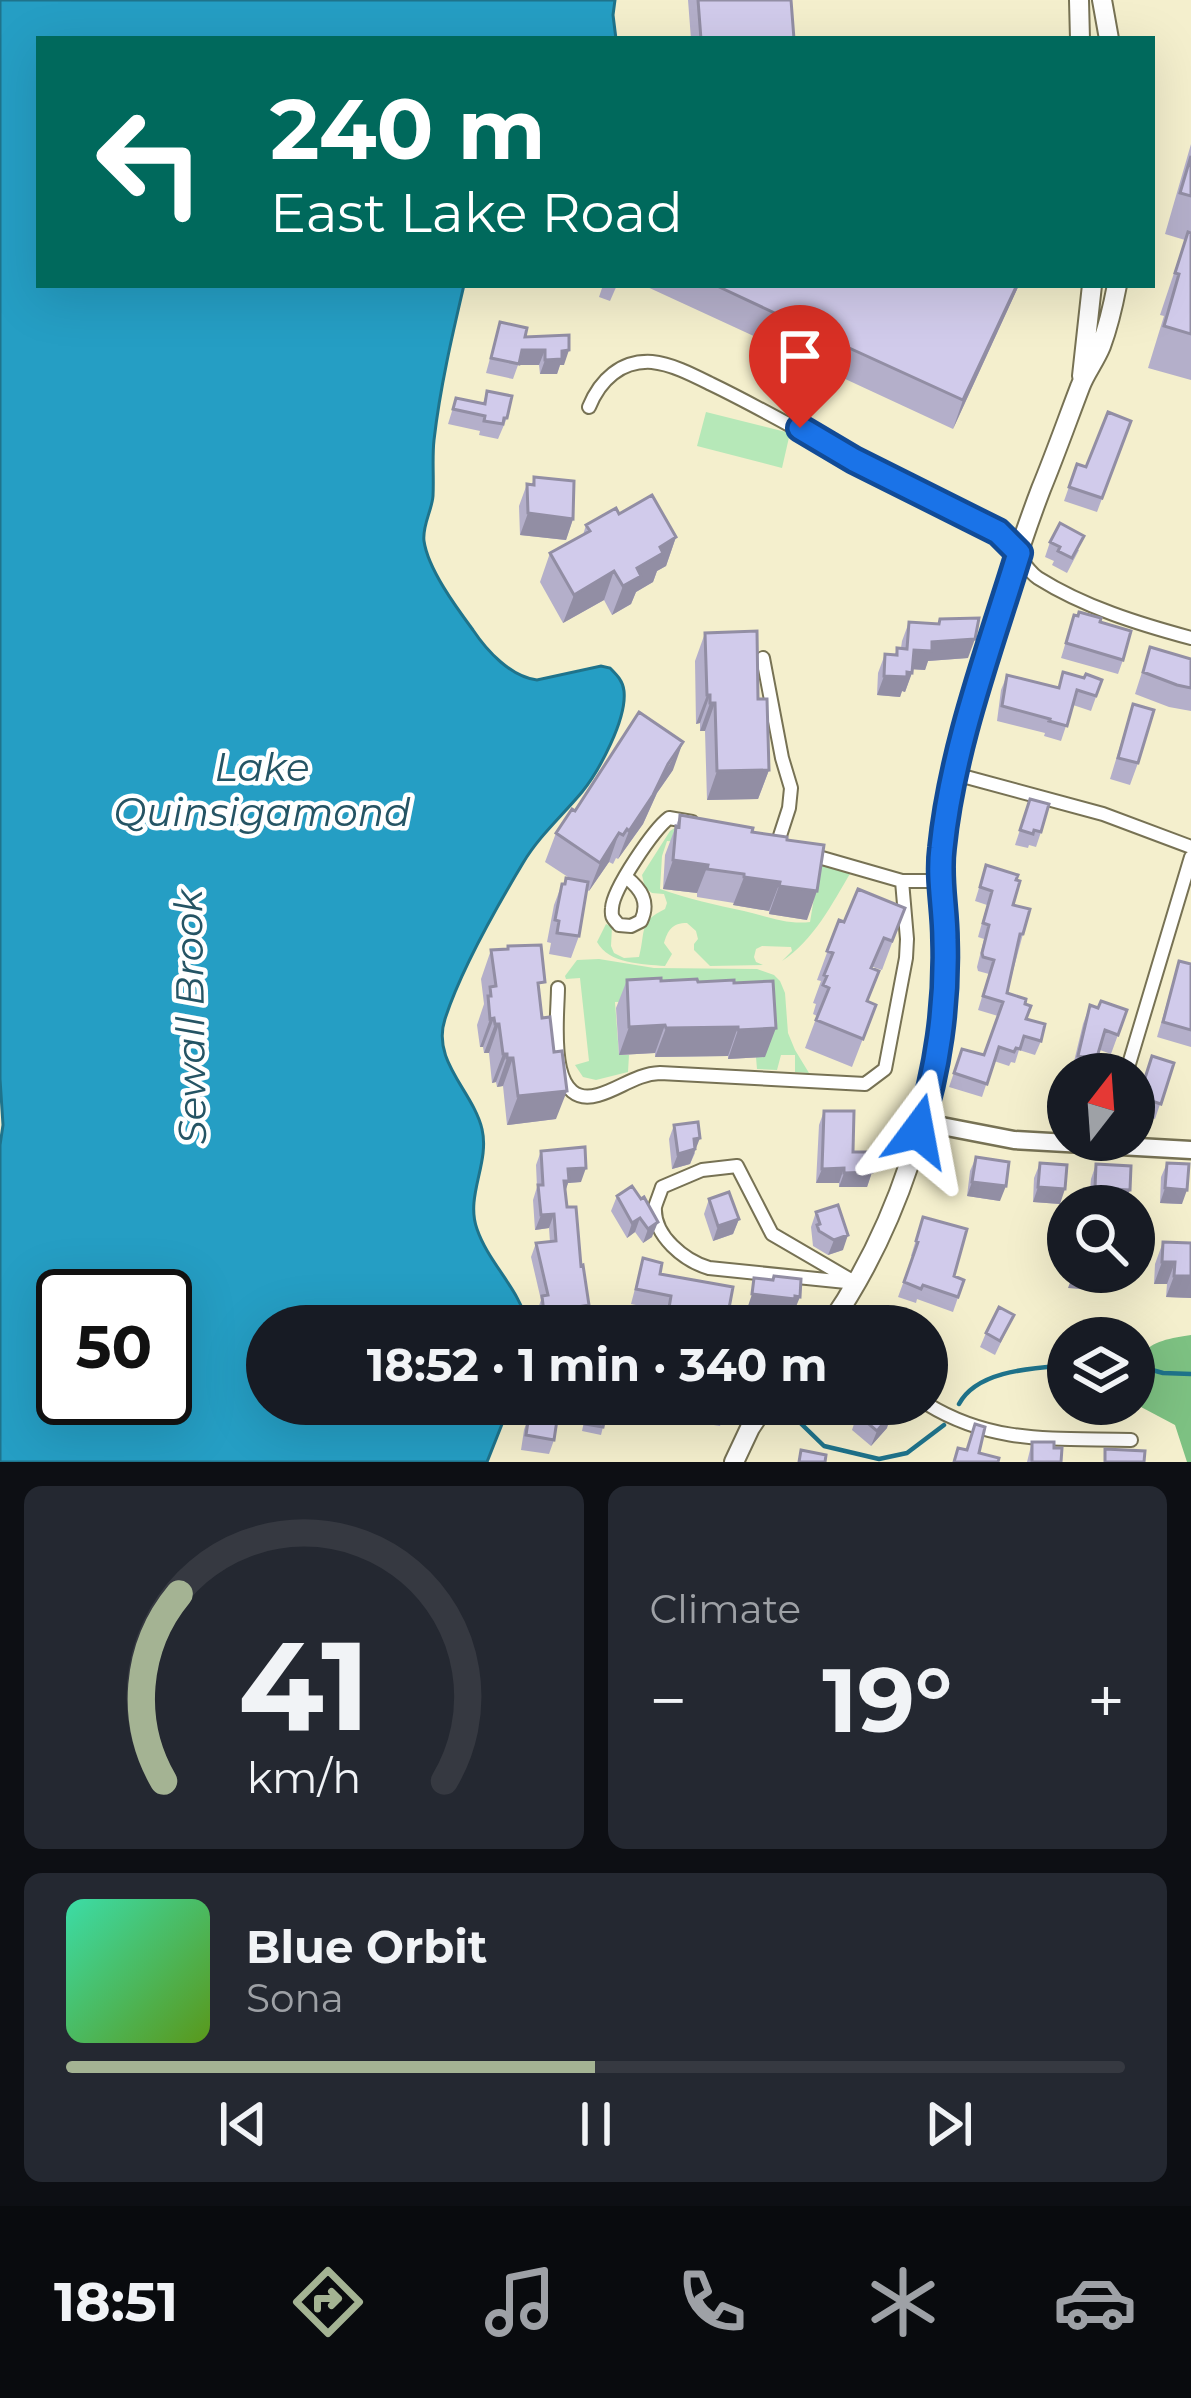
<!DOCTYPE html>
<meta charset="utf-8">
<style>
:root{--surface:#171b24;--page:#242831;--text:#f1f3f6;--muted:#9ea1a6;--line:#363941;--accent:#a4b393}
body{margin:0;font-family:Montserrat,sans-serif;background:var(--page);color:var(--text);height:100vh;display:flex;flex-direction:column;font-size:45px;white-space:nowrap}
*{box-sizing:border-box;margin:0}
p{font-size:39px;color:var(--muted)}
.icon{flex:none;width:66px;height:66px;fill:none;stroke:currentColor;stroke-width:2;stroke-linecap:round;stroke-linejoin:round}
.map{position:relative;height:1462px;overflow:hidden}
.drawer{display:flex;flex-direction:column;gap:24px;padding:24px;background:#0d0f14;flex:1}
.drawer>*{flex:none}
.top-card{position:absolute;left:36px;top:36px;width:1119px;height:252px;border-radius:0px;box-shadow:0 12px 48px #0002;background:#00695c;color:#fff;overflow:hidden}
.needle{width:78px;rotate:17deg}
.controls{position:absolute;left:1047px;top:1053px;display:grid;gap:24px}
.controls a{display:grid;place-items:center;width:108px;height:108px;border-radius:50%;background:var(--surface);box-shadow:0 12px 48px #0002;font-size:60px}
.speed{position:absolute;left:36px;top:1269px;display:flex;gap:24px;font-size:60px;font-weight:700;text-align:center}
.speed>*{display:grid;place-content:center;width:156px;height:156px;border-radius:50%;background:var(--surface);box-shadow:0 12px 48px #0002;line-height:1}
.speed .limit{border:6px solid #111;border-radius:18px;background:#fff;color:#111}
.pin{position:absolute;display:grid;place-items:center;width:102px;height:102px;color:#fff;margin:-123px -51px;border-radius:50% 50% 50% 0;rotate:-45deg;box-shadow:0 0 12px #0007}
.pin .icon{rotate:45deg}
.me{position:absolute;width:132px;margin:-66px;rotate:13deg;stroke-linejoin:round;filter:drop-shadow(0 0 9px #0008)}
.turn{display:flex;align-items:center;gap:42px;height:252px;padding:0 36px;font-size:54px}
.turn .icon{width:156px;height:156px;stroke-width:2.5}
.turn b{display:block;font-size:84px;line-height:102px}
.big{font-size:90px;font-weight:700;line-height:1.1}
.drawer .card{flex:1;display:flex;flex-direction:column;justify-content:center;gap:18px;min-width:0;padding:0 42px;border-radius:18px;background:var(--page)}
.drawer .dial{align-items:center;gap:0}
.dial svg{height:312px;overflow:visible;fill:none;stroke:var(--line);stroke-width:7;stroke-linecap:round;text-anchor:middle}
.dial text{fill:var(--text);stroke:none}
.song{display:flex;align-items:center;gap:36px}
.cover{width:144px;height:144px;border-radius:18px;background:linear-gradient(135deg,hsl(160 70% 55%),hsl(90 70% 35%))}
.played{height:12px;border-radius:6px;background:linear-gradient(90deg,var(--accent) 50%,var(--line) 50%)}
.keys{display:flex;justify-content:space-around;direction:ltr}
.heat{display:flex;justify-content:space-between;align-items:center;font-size:66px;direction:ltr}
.drawer .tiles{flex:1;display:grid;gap:24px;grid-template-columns:1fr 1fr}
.card:last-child{grid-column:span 2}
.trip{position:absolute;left:246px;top:1305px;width:702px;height:120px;border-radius:60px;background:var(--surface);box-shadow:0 12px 48px #0002;font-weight:700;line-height:120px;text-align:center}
.tab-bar{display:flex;height:192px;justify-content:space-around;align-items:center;background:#090b0e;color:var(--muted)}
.tab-bar .icon{width:84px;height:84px}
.tab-bar .current{color:var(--accent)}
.tab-bar b{font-size:54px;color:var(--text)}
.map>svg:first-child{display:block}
.green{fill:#b6e8b8}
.forest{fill:#7dc182}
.water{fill:#259ec4;stroke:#1f738b;stroke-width:3;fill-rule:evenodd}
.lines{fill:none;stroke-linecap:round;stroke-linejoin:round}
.stream{stroke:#1f738b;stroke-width:4.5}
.minor-casing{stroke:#777254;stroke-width:16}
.tertiary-casing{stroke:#777254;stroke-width:21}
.secondary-casing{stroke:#777254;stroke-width:22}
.minor{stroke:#fff;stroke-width:12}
.tertiary{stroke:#fff;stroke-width:16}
.secondary{stroke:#fff;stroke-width:18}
.wall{fill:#b4afca}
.shaded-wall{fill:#928ea4}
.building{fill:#d1cbeb;stroke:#928ea4;stroke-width:3}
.route-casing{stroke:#114b97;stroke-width:30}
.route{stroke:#1a73e8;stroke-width:21}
.labels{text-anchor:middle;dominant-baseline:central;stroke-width:9;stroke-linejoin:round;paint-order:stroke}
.water-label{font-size:39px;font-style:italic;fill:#255464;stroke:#fff}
</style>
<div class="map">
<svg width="1191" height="1462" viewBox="0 0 1191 1462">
<rect width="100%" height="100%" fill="#f4efcd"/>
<path class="green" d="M706,412l84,21 -8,35 -85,-22z
M678,826l1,16 -12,-1 -5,15 -2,33c28,10 56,16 84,22 22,5 44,14 66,11l8,-48 -13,-18 46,16c-19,32 -37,68 -69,89l10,-10 -1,-4 -29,-1 -6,3 -2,8 2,5 7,3 -53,1 -16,-16v-6l4,-5 -2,-8 -9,-8c-15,0 -19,7 -23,20l8,11 -7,12c-23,-2 -56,-2 -68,-24l9,-18 6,3 -1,19 3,7 10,5 15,-1c7,-26 -1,-35 26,-48l2,-6 -3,-9 -12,-1 -7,-5 -3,-13 28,-44z
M599,959l55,9 103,1 17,6 6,6 5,12 3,40 7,17 14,23 -14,-1v-17h-14l-4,15 -20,-1 -1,-12 -50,-58 -91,3 4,53h10l-1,17 -32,8 -13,-3 -8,-12 14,-4 -9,-83 -14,1 -1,-3 12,-16z"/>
<path class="forest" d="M1191,1335v127h-4l-12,-37 -34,-18c-11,-51 -3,-65 50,-72z"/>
<path class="water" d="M0,0h615l-2,15 3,24h-577v246h425c-12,51 -24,103 -30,155 -2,18 0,37 -1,56 -1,14 -11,30 -9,45 4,28 32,66 49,89 14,21 38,47 64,50l64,-14 9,2c7,7 13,13 14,23 3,28 -25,80 -42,101 -20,24 -43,44 -59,71 -27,45 -62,106 -78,156 -14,42 28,72 37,110 8,34 -17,67 -5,100 12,35 43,60 51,97h-261v78h243l-23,58h-487v-317l3,-20 -3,-46zM63,1296h102v102h-102z"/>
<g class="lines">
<path class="stream" d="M1134,1365l29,8 28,1
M959,1404c18,-34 75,-36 109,-39
M786,1409l38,37 55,13 28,-6 37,-28"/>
<defs>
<path id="minor" d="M589,407c11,-27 32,-47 63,-45 20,2 41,13 59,22 50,24 97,52 146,77 46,23 97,41 139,70 18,13 28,38 42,47 46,29 101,46 153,60
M763,658l19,100 9,30 -2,20 -12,37 5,1
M955,774l148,40 88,33
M808,854l94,27h38
M626,877c15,12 24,25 15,44l-10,5 -12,-1c-6,-7 -8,-7 -7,-17 1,-19 42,-79 57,-90l23,4
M558,988c0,29 -13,122 40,107 22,-6 38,-21 62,-22l205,11 20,-15 21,-111 1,-19 -5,-58
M1126,1074l65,-217
M737,1166l35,68 84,49 -147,-15c-24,-7 -56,-32 -54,-61 1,-4 6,-16 7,-20l40,-17z
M927,1404c67,41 128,34 204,36"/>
<path id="tertiary" d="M921,1122l93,18 177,10"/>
<path id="secondary" d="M1079,0l1,39
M1102,0l7,39
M1082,376l10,-91
M829,1326c68,-98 108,-222 115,-341 3,-40 -5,-79 -4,-118 2,-49 15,-97 28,-143 21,-79 44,-159 73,-235 14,-34 26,-68 39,-102 5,-14 15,-26 21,-41 7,-19 12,-40 16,-61
M734,1462l16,-34 16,-24"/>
</defs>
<use href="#minor" class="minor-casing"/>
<use href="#tertiary" class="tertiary-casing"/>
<use href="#secondary" class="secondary-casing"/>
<use href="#minor" class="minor"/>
<use href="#tertiary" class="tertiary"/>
<use href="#secondary" class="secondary"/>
</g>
<path class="wall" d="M688,0h103l3,39h-103z
M1191,144v236l-43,-12 16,-52 -4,-1 25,-75 -20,-6z
M603,285h14l-7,16 -11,-4z
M643,285h376l-66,144 -138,-64 -8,7 -16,-13 -22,-10 2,-5z
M500,322l25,15 39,28h-4l-3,9h-17l-1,-9h-21l-5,14 -27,-6z
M487,391l20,27 -9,21 -19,-4 1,-4 -32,-7 8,-26 27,5z
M1131,421l-34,91 -33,-11 13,-37 9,3z
M534,477l39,42 -7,21 -46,-5 -1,-29 8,-22 5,1z
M619,514l57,23 -10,29 -9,5 -4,11 -17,10 -5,12 -19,11 -8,-15 -41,23 -23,-41 10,-29 33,-18 3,-10z
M1050,542l29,8 -12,23 -15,-8 2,-4 -9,-4z
M1074,615l26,7 23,38 -5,14 -57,-16z
M940,619l28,39 -40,3 -3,9 -12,-1 -8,23 -3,-1 -2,6 -23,-2 1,-22 7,-19 10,1 2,-7h4l1,-7 7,-19 29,1z
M705,633l53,66 11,71 -11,29 -51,1 -2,-69h-5v-8l-4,1 -1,-63z
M1150,647l41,12v52l-22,-4 -34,-13z
M1063,672l21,6 18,2 -11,31 -18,-6 -12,36 -17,-5 1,-3 -48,-12 4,-31 6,-15 51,13z
M1133,704l5,59 -8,22 -20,-6z
M673,770l-16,23 -14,31 -25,35 -2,-1 -3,6 -4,-2 -20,29 -2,-1 -8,46 -8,22 -22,-4 2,-11 -4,-1 7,-37 8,-21 9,-5 -26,-17 11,-29 19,-22z
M1030,799l11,33 -5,15 -7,-2 -1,3 -13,-3z
M680,815l72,17 55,88 -38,-6v-3l-36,-6 1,-2 -37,-6v-4l-34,-4 2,-34z
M986,865l27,40 10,29 -16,59 18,11 1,15 15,22 -6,14 -16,-5 -4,13 -4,-1 -2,4 -15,-5 -12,36 -33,-10 13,-38 22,6 14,-39 -20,-6 11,-36 -11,-3 -1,-4 7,-28 -6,-2 9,-32 -12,-4z
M905,908l-23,62 -9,-3 -1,1 -4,34 8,3 -24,62 -47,-19 12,-32 -4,-2 3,-10 -3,-1 8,-22 -4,-1 22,-60 5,2z
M508,946l32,51 16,122 -49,6 -4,-39 -6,1 -1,-5 -4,1 -3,-30h-5l-1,-6h-3l-3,-22 7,-21 -3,-25 10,-29 16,-1z
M1179,961l12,3v83l-34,-10z
M627,980l71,2 67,75 -37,2v-3l-73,1v-4l-36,2 -3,-47z
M1090,1005l8,3 29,2 -16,44 -11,-4 -3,7 6,17h-32l12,-50z
M1152,1056l22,7 -19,56 -21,-7z
M824,1111l29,41 19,20 -5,15h-28v-4h-23l3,-58z
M674,1125l21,28 -5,11 -18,5 -3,-30z
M541,1151l40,31 -13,1 -3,8 2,16 22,98 -6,14 -36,7h-8l-2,-15 4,-11 -10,-43 5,-14 14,-1 -1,-14 -14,2 -2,-30 4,-13 -1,-22z
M976,1157l24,44 -33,-5 3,-25z
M1040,1163l20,41 -27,-2 1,-24z
M1167,1163l15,41 -22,-1 1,-26z
M1096,1164l28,41 -35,-3 2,-23z
M632,1186l20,51 -9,6 -8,-11 -8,6 -16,-27 6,-15z
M709,1199l30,20 -6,15 -20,7 -9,-27z
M816,1212l27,38 -15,5 -15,-9 -2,-19z
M923,1217l31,59 10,4 -11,32 -36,-13 -1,4 -18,-6 15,-41h-2z
M1163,1242l28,1v55l-25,-1 1,-13h-13l1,-20z
M643,1258l17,16 67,45 -2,7h-44l-17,-3 2,-12 -35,-7z
M1014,1315l-19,40 -15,-8 6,-14z
M685,1404h-1h43l-7,22 -38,-6z
M841,1404h40l6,24 -16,18 -19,-16 4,-12z
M587,1408l16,19 -2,8 -19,-4z
M529,1415l25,25 -5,14 -28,-4 3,-20z
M1032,1442l29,20h-34z"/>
<path class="shaded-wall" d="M1017,285h2l-66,144 10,-29z
M825,337l-10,28 -8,7 11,-28z
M522,350h23l-6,15h-22z
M569,350l-5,15h-4l-3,9h-17l5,-14 17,-9z
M528,513l45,6 -7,21 -46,-5z
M676,537l-10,29 -9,5 -4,11 -17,10 -5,12 -19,11 11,-29 14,-18 23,-21z
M614,571l-10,29 -41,23 11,-28z
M975,639l-7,19 -40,3 -3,9 -18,-1 7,-19 18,-8z
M907,672l5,1 -7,19 -3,-1 -2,6 -23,-2 7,-19z
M707,695h3l-10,28 -4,1z
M710,703h5l-10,28h-5z
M683,742l-10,28 -16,23 -14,31 -25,35 11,-28z
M769,770l-11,29 -51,1 10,-29z
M619,833l-10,29 -20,29 11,-28z
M673,860l35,5 -11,28 -34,-4z
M744,877l36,5 -11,29 -36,-6z
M779,886l38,5 -10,29 -38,-6z
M494,1018l-11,29h-3l10,-28z
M495,1024h4l-10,29h-5z
M665,1025l-10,28 -36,2 10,-28z
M738,1027l-10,29 -73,1 11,-29z
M776,1028l-11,29 -37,2 10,-29z
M503,1054h4l-11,28 -4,1z
M507,1058h6l-10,28 -6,1z
M567,1091l-11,28 -49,6 11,-29z
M700,1138l-10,26 -18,5 6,-15 16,-15z
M586,1168l-5,14 -13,1 -4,13h-5l9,-27z
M844,1168l-5,15h-23l6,-14z
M872,1172l-5,15h-28l5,-14z
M972,1182l34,4 -6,15 -33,-5z
M1038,1187l27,2 -5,15 -27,-2z
M1095,1188l35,2 -6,15 -35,-3z
M1165,1188l22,2 -5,14 -22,-1z
M554,1214l-5,14 -14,2 6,-15z
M640,1218l-5,14 -8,6 5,-15z
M739,1219l-6,15 -20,7 5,-15z
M658,1222l-6,15 -9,6 5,-14z
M848,1235l-5,15 -15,5 6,-15z
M1162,1262h13l-8,22h-13z
M1096,1273l19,1 -5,15 -18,-2 -1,3 -23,-2 5,-14z
M1174,1276h17v22l-25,-1z
M752,1294l43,2 5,1 -5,12 -4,-1 -1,4 -42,-6z
M589,1305l-6,14 -44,7 5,-13z
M892,1413l-5,15 -16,18 6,-15z"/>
<path class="building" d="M698,0h93l3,39h-93z
M1191,156v40l-11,-3z
M1188,232l3,1v101l-27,-8 15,-52 -4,-1z
M715,285h302l-54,115 -138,-63 -7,7 -17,-14 -22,-10 2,-4z
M500,322l27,6 -2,9 44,-2v15l-7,1v8l-17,1v-10h-23l-3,14 -28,-6z
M487,391l25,5 -5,22h-3l-1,6 -19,-3 1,-5 -32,-7 3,-11 29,6z
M1108,412l23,9 -29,77 -33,-11 8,-23 9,3z
M534,477l40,4 -1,38 -45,-6 -1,-29 7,1z
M652,495l24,42 -16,10 3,6 -26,15 4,8 -18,10 -9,-15 -40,24 -24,-42 40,-22 -4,-6 30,-17 3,6z
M1060,523l24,13 -12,22 -14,-7 2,-4 -10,-5z
M1079,612l22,6 -1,4 31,9 -8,29 -57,-17 8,-28 4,1z
M979,618l-4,21 -43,3v9l-18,-1 -2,23 -5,-1v5l-23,-1 1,-22 12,1v-7l10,1 2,-27 30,2 1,-5z
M757,631l1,68h9l2,71 -52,1 -2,-68h-5v-8h-3l-2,-62z
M1150,647l41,12v29l-14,-3 -34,-13z
M1063,672l21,6 2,-4 16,6 -6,16 -19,-6 -10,36 -18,-5 1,-2 -48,-13 5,-31 52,13z
M1133,704l21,6 -16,53 -20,-5z
M639,712l44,30 -15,22 -15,31 -24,36 -2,-2 -4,6 -4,-2 -19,30 -44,-30 16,-24 3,2z
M1030,799l19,5 -8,28 -7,-2 -1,4 -13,-4z
M680,815l73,13 -1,4 35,5v3l37,5 -7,46 -38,-5 1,-4 -36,-5v-3l-37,-5 1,-4 -35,-5 3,-34 3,1z
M986,865l32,10 -2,5 4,1 -7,24 17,4 -7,25h-3l-13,59 19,6 -1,5 6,2 -5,13 19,5 -4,17 -17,-5 -4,13 -4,-1 -2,4 -15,-5 -12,37 -33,-11 8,-24 22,6 19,-53 -20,-6 11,-36 -11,-3 -1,-4 7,-28 -6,-2 9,-32 -12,-4z
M566,878l22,4 -9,54 -22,-3 2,-12 -4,-1 7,-36h3z
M858,889l47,19 -13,33 -8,-3 -13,30 8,3 -12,30 9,4 -13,34 -47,-19 13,-32 -6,-3 4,-9 -3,-1 9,-22 -6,-2 12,-31 5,2z
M541,945l4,37 -7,1 4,35 8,-1 4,35 8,-1 5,40 -49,5 -5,-38h-6v-4h-4l-4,-30h-4l-1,-6 -4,1 -2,-23h3l-1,-9 6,-1 -5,-36 17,-1v-3z
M1179,961l12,3v66l-28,-8z
M661,978v3l36,-2 1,3 36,-2v3l39,-2 3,47 -38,2v-3l-72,1 -1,-3 -36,2 -2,-47z
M1101,1001l26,9 -9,25 -13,-5 -8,27 10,3 -4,14h-25l5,-17 -5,-1 12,-51 8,3z
M1152,1056l22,7 -13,41 -22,-7z
M824,1111h30l-1,41h19v20l-28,1v-5l-22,1z
M698,1122l2,16 -6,1 1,10 -17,5 -4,-29z
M585,1147l1,21 -18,1 1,12h-5l3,26h9l5,59 2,-1 6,40 -45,8 -2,-17 6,-1 -12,-52 20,-2 -2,-27 -13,1 -3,-30h5l-2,-34z
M976,1157l33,5 -3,24 -34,-4z
M1040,1163l27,2 -2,24 -27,-2z
M1167,1163l22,1 -2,26 -22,-2z
M1096,1164l35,2 -1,24 -35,-2z
M632,1186l9,13 3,-2 14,25 -10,7 -8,-11 -8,5 -15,-27z
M729,1192l10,27 -21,7 -9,-27z
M838,1205l10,30 -14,5 -15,-9 -2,-6 3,-1 -4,-12z
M923,1217l44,12 -13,47 10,4 -6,17 -35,-12 -2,4 -17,-7 14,-40 -2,-1z
M1163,1242l28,1v33h-17l1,-14h-13z
M643,1258l19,5 -2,11 73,13 -6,32 -58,-11 2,-12 -35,-7z
M1073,1272h42v2l-19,-1v3l-23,-2z
M774,1276l27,3 -1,18 -5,-1v3l-43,-5 2,-16 19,2z
M999,1307l15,8 -14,26 -14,-8z
M862,1404h19l11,9 -15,18 -19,-16 7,-9z
M587,1408l19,4 -3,15 -18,-3z
M529,1415l28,5 -3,20 -28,-5z
M975,1424l10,3 -6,26 20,5 -1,4h-44l4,-14 9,2z
M1032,1442h22v6h8l-1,14h-29z
M1105,1449l40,2 -1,11h-39z
M801,1450l25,5 -1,7h-26z"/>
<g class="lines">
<defs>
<path id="route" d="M800,428l54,32 144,72 21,21c-29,95 -67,195 -77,295 -4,31 3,60 3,92 2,63 -7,131 -27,191"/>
</defs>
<use href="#route" class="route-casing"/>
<use href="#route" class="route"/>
</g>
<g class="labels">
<g class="water-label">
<text x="262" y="767">Lake<tspan x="262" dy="45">Quinsigamond</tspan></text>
<text transform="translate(190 1017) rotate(-91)">Sewall Brook</text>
</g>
</g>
</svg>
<div class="controls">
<a><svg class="needle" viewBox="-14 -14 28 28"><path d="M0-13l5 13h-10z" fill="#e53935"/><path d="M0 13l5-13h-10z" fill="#9ea1a6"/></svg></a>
<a><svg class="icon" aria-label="search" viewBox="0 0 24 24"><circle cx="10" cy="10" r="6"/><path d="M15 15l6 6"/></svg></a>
<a><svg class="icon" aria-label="layers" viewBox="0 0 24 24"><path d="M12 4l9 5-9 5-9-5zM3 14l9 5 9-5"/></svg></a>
</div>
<div class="speed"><div class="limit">50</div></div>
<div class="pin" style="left:800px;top:428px;background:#d93025"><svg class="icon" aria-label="arrive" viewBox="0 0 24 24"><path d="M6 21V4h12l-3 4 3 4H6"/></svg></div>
<svg class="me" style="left:918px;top:1131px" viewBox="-20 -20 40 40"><path d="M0-17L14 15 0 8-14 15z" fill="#1a73e8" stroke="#fff" stroke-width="4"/></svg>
<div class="trip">18:52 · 1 min · 340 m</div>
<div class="top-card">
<div class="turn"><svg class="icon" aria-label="left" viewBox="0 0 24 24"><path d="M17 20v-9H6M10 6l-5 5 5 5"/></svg><div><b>240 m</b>East Lake Road</div></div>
</div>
</div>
<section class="drawer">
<div class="tiles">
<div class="card dial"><svg viewBox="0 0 100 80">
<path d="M14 69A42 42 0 1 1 86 69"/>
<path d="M14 69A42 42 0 0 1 18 21" stroke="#a4b393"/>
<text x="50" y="56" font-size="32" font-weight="700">41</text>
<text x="50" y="72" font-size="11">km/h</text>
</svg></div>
<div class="card"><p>Climate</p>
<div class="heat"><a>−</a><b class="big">19°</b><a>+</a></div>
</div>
<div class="card">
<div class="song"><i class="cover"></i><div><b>Blue Orbit</b><p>Sona</p></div></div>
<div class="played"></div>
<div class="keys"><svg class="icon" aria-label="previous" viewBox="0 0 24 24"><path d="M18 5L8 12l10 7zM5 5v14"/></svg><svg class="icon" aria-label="pause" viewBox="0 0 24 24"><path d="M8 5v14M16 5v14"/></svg><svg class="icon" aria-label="next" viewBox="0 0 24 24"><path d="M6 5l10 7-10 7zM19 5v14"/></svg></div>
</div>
</div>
</section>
<nav class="tab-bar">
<b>18:51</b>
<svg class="icon current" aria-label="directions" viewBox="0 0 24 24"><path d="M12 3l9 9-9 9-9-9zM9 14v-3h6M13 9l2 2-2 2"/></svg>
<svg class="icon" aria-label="music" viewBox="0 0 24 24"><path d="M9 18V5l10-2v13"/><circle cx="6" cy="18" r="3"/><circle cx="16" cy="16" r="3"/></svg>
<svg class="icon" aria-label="phone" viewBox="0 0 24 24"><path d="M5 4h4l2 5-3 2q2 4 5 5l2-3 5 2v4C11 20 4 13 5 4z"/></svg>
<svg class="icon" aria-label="climate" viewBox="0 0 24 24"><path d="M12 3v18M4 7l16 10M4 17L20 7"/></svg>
<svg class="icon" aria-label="car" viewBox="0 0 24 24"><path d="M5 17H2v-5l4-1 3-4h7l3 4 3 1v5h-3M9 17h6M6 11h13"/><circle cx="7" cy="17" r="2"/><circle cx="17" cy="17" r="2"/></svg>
</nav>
